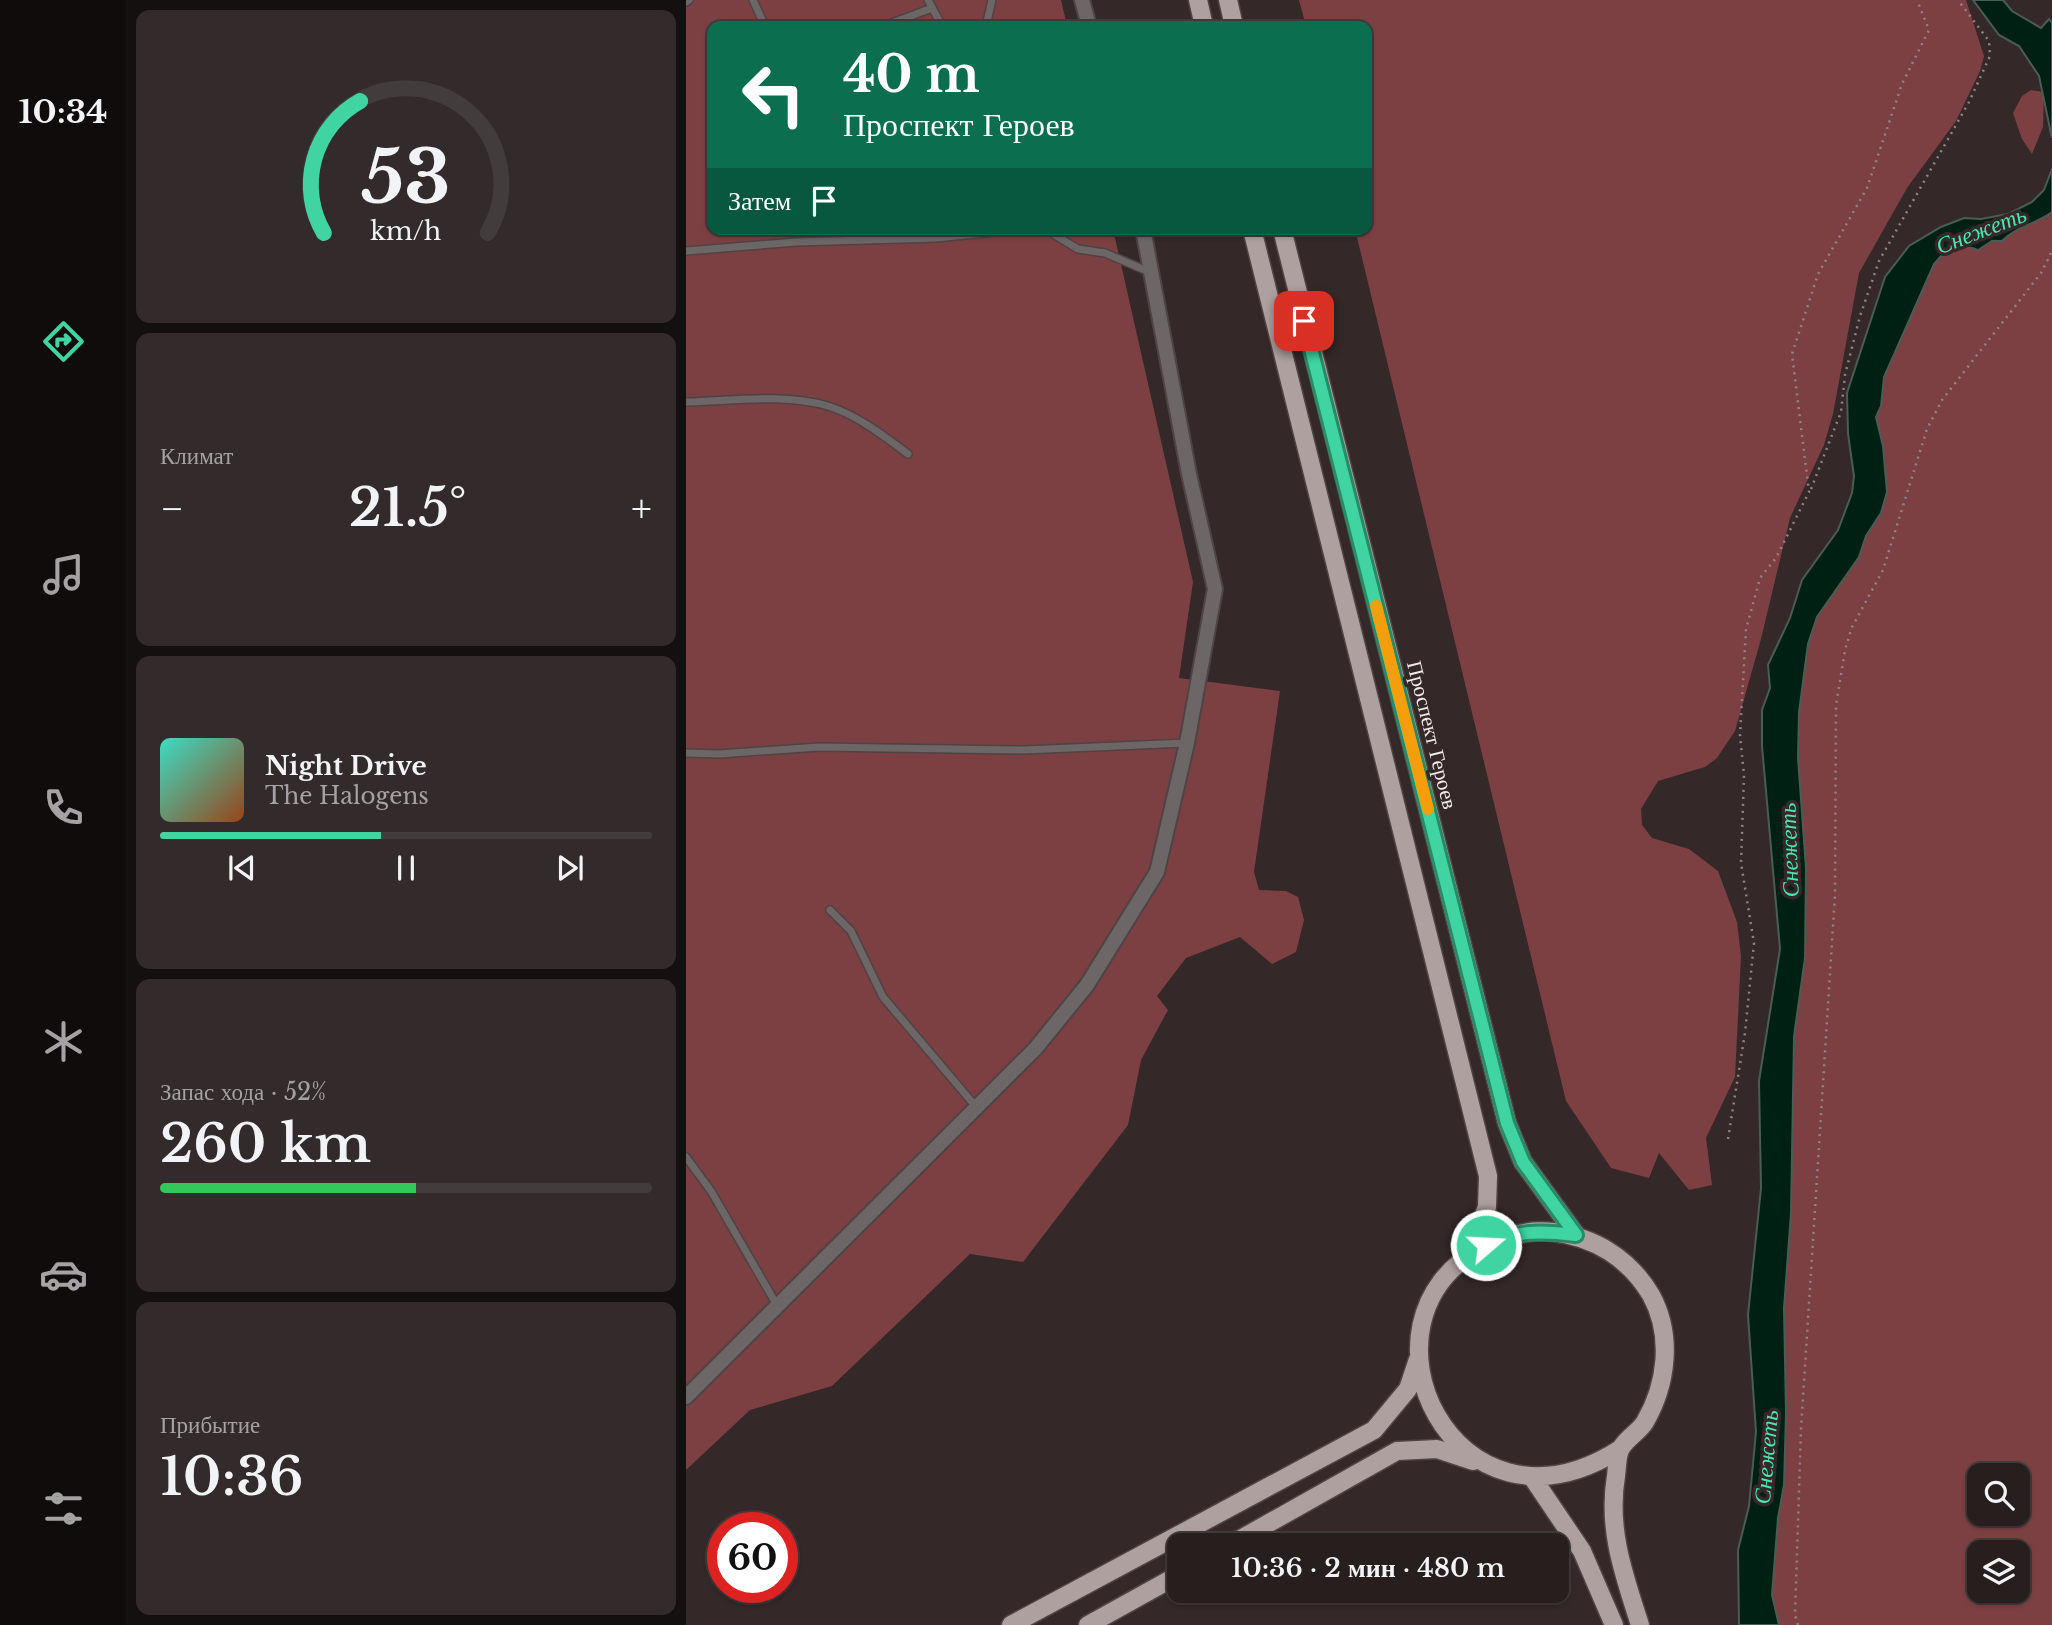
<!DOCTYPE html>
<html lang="ru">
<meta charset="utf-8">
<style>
:root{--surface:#271e1e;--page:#332b2b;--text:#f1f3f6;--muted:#a4a2a4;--line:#433c3c;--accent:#3fd4a2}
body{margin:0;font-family:"Libre Baskerville",serif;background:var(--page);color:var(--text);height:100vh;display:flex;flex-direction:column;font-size:26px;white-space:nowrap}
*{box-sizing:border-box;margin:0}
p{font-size:23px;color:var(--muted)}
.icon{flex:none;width:38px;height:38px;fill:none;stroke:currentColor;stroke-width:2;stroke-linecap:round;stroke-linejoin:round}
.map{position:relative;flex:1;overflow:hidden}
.sheet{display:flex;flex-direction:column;gap:10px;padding:10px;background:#151010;width:560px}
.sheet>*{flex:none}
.hud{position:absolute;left:21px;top:21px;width:665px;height:214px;border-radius:14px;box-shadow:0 2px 5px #0004,0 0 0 2px var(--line);background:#0b6e4f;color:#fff;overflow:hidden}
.fabs{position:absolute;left:1281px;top:1463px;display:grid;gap:14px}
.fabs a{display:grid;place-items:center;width:63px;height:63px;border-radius:14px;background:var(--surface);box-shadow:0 2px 5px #0004,0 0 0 2px var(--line);font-size:35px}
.speed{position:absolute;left:21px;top:1512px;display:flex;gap:14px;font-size:35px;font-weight:700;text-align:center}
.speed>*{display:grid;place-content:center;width:91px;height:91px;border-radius:50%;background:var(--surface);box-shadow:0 2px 5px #0004,0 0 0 2px var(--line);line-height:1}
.speed .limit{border:10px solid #d22;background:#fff;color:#111}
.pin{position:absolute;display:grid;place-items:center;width:60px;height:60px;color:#fff;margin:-30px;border-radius:14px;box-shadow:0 4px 10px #0006}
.me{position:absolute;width:77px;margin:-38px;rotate:71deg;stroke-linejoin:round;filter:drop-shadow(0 0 5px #0008)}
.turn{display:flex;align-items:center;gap:24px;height:147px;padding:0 21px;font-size:32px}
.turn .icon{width:91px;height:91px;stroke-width:2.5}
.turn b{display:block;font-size:49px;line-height:60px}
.then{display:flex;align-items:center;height:66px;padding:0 21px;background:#0003;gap:14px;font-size:26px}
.big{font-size:52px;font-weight:600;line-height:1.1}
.sheet .tile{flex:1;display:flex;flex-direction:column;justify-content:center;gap:10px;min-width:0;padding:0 24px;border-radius:14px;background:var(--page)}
.sheet .dial{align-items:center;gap:0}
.dial svg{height:182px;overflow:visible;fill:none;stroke:var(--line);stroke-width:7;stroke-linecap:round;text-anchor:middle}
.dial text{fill:var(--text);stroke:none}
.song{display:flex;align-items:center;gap:21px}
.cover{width:84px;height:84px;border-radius:10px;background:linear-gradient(135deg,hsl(170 70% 55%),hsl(20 70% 35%))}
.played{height:7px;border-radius:4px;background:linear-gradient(90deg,var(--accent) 45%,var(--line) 45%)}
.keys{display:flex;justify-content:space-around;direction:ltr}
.heat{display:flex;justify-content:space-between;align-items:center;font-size:38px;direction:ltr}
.charge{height:10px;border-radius:5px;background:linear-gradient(90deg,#34c759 52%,var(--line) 0)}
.trip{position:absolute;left:481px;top:1533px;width:402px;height:70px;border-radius:14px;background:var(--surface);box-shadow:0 2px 5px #0004,0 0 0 2px var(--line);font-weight:600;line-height:70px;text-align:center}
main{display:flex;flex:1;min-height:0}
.tabs{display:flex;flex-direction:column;width:126px;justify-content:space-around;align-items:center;background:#100c0c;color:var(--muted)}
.tabs .icon{width:49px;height:49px}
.tabs .active{color:var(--accent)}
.tabs b{font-size:32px;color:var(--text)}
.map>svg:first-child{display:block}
.green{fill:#7c4042;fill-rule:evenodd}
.water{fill:#002014;stroke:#495d54;stroke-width:2}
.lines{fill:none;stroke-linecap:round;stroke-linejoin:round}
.service-casing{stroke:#4f4343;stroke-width:10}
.minor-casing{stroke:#4f4343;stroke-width:18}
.primary-casing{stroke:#4f4343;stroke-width:21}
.path{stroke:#8f8484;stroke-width:2.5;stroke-dasharray:2 5;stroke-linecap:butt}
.service{stroke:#6c6666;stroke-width:7}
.minor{stroke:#6c6666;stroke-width:14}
.primary{stroke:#ada09f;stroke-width:18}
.route-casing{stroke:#298a69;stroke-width:18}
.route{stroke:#3fd4a2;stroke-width:12}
.slow{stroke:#f59e0b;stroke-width:12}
.labels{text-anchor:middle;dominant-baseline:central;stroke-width:7;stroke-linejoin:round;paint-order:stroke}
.street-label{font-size:21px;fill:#f4ebeb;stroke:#342828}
.water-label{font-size:23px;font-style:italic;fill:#4be7b2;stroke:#342828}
</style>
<main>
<nav class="tabs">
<b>10:34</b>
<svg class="icon active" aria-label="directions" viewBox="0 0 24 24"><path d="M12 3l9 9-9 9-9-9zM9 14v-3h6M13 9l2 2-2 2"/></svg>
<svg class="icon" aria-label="music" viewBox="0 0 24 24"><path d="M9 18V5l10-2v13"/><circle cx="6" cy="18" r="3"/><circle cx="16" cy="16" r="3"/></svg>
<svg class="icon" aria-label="phone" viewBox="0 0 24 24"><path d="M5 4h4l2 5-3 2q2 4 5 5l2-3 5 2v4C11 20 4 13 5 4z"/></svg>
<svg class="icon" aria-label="climate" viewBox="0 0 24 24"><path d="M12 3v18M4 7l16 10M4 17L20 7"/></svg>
<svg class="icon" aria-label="car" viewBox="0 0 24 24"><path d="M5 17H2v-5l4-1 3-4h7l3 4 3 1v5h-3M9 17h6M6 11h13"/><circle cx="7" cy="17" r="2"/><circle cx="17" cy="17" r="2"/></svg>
<svg class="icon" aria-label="filters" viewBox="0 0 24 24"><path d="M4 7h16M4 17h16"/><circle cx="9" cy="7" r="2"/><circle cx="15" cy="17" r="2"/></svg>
</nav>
<section class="sheet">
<div class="tile dial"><svg viewBox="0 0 100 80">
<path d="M14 69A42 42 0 1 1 86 69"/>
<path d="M14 69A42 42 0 0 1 30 11" stroke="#3fd4a2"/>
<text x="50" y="56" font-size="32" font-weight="700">53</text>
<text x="50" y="72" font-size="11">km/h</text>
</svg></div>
<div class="tile"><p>Климат</p>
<div class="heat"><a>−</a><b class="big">21.5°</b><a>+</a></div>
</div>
<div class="tile">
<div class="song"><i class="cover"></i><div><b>Night Drive</b><p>The Halogens</p></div></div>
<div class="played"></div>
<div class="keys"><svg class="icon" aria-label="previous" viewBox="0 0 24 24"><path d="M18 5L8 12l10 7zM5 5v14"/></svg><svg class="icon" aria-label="pause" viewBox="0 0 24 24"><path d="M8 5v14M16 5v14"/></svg><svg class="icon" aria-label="next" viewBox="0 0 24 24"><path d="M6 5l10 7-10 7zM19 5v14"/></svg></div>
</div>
<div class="tile"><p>Запас хода · 52%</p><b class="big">260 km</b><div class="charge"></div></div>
<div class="tile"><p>Прибытие</p><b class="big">10:36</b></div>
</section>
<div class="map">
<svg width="1366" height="1625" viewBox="0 0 1366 1625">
<rect width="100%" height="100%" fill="#342828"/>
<path class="green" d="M0,0h375l6,26h-355v203h401l80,353 -14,96 101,13 -26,181 5,18 27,1 12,6 6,23 -8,32 -24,12 -32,-27 -54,21 -29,38 11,14 -27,50 -13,65 -105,137 -53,-8 -138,132 -82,24 -64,60z
M613,0h667l18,56 -4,15 -24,50 -49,67 -48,85 -26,141 -9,31 -34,73 -29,121 -26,92 -18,27 -12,9 -47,14 -17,28 1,16 10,13 37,11 29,22 19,51 4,34 -6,121 -29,61 6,47 -23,5 -30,-37 -10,25 -38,-10 -45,-67 -211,-872h12v-203h-61z
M1345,90l13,2 -1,35 -11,27 -10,-15 -9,-26 9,-17z
M1366,212v1413h-273l-7,-30 6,-77 6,-33v-177l7,-95 3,-177 11,-78 1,-90 -8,-110 1,-46 9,-68 9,-27 42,-60 7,-21 15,-23 6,-21 -4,-46 -7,-29 5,-11 3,-29 50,-113 7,-8 22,-11 15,4 14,-8h10c15,-15 34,-17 50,-29zM1293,1475h39v39h-39zM1293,1552h39v39h-39z"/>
<path class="water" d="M1287,0h30l9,11 29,17 8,-9 3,4v115l-13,-62 -20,-30 -20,-11z
M1366,169v43c-16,12 -35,14 -50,29h-10l-14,9 -15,-5 -22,11 -7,8 -50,113 -3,29 -5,11 7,29 4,46 -6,21 -15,23 -7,21 -42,60 -9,27 -9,68 -1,46 8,110 -1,90 -11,78 -3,177 -7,95 2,105 -2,72 -6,33 -6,77 7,30h-40l-1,-75 11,-44 7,-74 -8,-117 13,-127 -2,-107 21,-132 -18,-203v-36l8,-22 -2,-23 22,-47 12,-38 36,-50 14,-37 2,-17 -6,-42 -1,-41 38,-116 24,-31 32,-19 23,-9 17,1 27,-5 24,-12 12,-12z"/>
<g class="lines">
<defs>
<path id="service" d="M67,0l12,26
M242,0l14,26
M0,2l3,-2
M198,26l48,-18
M300,26l6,-26
M359,229l33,20 27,4 47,20
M0,251l110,-9 140,-4 88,-9
M0,402c46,-1 97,-9 142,4 29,9 56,30 80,48
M0,753l33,1 100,-7 205,3 163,-7
M144,910l21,21 32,66 94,111
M0,1157l25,34 67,116"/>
<path id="minor" d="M396,0l7,26
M0,1397l349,-348 52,-64 70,-113 30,-129 28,-154 -26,-115 -46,-245"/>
<path id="primary" d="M512,0l6,26
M542,0l6,26
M566,229l236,947 -1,31 -18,47
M596,229l225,894 16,39 53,73
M934,1449c-166,106 -277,-129 -138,-201 22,-12 45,-19 71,-16 41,5 76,26 98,63 22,40 16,89 -6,127 -6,10 -20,17 -25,28 -3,7 -3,18 -4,26 -9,53 8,99 24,149
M846,1477l50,74 32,74
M544,1545l167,-94 40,-2 36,12
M325,1625l363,-195 34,-41 10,-30
M402,1625l92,-51"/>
</defs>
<use href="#service" class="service-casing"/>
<use href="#minor" class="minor-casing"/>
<use href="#primary" class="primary-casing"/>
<path class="path" d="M1125,489l30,-77 4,-37 15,-59 19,-55 90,-159 21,-46 -1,-15 -31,-41
M1042,1139l17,-106 9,-90 -13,-80 3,-88 -4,-40 6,-106 14,-51 16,-20 33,-66 -17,-138 26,-80 49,-86 35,-104 27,-54 -12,-30
M1112,1625l-3,-10 6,-186 34,-534 1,-190 9,-55 7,-23 31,-57 44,-141 15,-29 99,-127 11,-22"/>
<use href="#service" class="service"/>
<use href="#minor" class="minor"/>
<use href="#primary" class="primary"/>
</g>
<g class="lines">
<defs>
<path id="route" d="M618,321l203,802 16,39 53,73c-33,-4 -60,-5 -90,10"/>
</defs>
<use href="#route" class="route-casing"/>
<use href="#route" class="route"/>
<path class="slow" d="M690,606l52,203"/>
</g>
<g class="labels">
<g class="street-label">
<text transform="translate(746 735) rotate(76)">Проспект Героев</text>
</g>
<g class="water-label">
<text transform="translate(1295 230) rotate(-21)">Снежеть</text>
<text transform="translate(1103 850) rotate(-92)">Снежеть</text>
<text transform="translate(1080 1457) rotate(-85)">Снежеть</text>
</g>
</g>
</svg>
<div class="fabs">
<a><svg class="icon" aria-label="search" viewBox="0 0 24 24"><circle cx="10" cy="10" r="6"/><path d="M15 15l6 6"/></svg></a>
<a><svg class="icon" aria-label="layers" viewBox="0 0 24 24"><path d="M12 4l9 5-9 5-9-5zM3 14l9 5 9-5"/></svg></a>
</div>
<div class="speed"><div class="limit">60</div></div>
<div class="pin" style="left:618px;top:321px;background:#d93025"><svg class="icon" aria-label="arrive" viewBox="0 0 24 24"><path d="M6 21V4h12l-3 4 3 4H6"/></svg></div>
<svg class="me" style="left:800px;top:1245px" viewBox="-20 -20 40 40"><circle r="17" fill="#3fd4a2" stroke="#fff" stroke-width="3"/><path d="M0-11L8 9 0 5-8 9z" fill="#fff"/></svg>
<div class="trip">10:36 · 2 мин · 480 m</div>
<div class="hud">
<div class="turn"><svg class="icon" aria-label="left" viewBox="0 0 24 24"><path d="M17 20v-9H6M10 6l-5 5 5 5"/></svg><div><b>40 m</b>Проспект Героев</div></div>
<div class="then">Затем<svg class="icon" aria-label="arrive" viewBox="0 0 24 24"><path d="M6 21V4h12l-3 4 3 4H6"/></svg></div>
</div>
</div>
</main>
